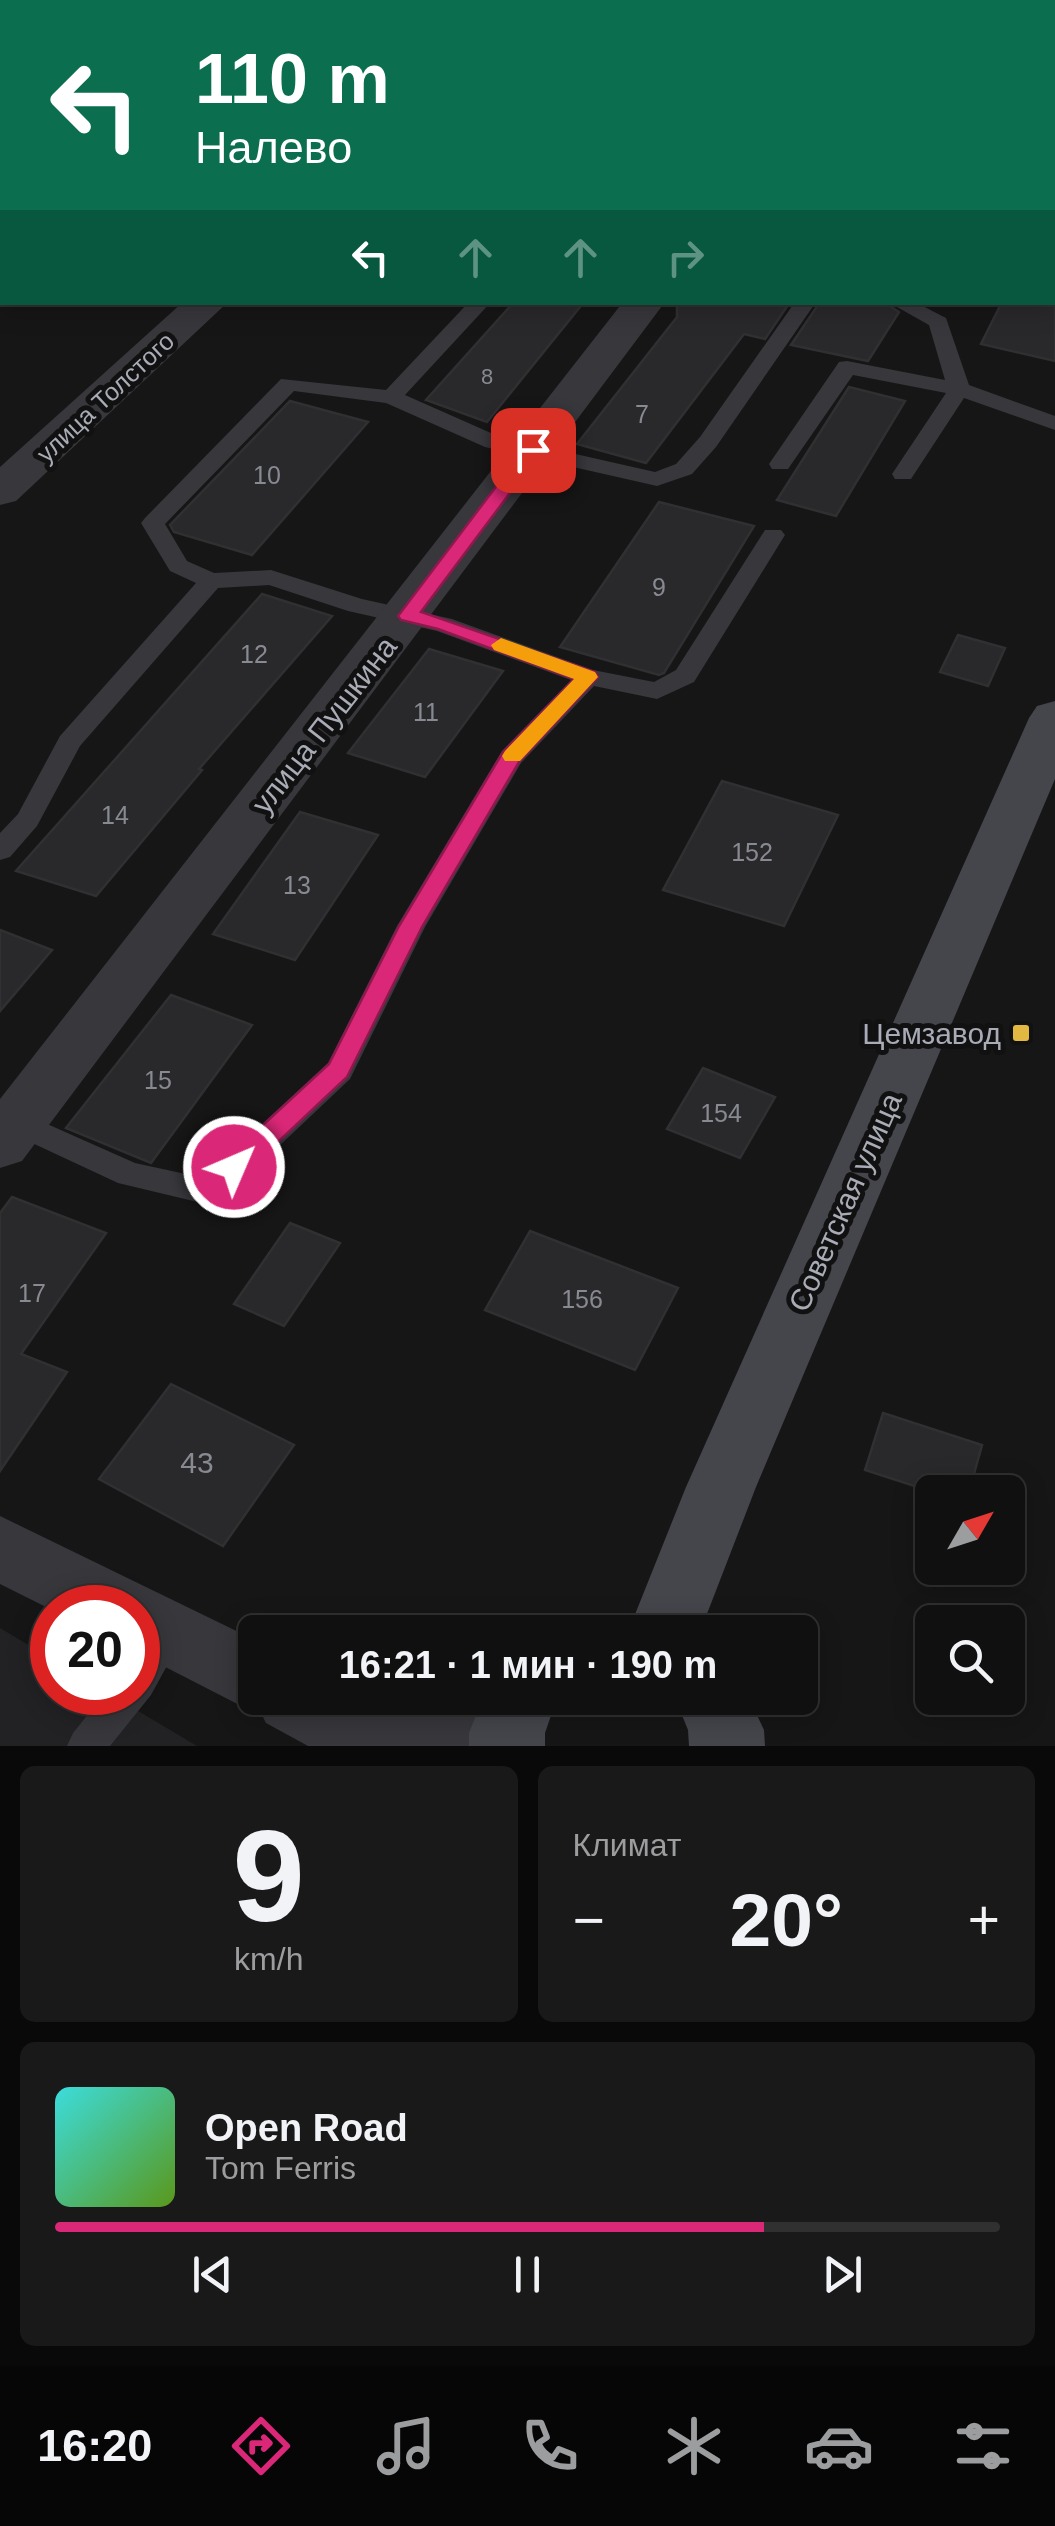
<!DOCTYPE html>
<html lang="ru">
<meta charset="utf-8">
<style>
:root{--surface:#101011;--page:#19191a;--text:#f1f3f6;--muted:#9c9d9f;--line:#303031;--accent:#db2777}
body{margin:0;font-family:Arial,sans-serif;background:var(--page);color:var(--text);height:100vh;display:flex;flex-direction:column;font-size:38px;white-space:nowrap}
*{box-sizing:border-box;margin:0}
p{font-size:32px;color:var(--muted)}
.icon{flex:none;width:55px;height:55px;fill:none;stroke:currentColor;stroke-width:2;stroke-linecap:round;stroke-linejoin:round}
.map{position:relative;height:1746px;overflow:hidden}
.sheet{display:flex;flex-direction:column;gap:20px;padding:20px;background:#090909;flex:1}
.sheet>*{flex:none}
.top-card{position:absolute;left:0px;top:0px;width:1055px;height:305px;box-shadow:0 5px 25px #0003,0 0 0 2px var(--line);background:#0b6e4f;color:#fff;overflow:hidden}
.needle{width:65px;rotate:51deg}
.buttons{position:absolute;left:915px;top:1475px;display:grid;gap:20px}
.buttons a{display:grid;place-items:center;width:110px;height:110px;border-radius:15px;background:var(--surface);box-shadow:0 5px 25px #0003,0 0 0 2px var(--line);font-size:50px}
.speed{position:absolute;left:30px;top:1585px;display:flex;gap:20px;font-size:50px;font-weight:700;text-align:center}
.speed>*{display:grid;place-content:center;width:130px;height:130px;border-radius:50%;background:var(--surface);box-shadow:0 5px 25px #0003,0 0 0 2px var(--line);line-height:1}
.speed .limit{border:15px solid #d22;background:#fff;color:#111}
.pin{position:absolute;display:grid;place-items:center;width:85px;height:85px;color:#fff;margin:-42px;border-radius:20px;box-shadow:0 5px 15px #0006}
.me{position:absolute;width:110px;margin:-55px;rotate:45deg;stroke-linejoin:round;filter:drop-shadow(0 0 8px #0008)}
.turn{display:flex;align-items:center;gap:35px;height:210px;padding:0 30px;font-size:45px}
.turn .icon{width:130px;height:130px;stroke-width:2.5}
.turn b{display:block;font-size:70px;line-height:85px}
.lanes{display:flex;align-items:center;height:95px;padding:0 30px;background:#0003;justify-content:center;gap:50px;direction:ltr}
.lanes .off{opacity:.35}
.big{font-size:75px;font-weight:700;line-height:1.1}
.sheet .widget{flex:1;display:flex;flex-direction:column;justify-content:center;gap:15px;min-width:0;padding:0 35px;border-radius:15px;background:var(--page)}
.sheet .dial{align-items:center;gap:0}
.dial b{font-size:130px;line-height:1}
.song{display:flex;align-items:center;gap:30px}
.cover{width:120px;height:120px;border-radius:15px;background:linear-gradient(135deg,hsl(180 70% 55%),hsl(90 70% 35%))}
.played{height:10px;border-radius:5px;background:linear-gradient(90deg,var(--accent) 75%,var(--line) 75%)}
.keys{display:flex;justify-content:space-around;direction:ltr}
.heat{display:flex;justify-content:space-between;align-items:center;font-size:55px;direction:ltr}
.sheet .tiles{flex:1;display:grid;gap:20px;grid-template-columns:1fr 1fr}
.widget:last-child{grid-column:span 2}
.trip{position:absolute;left:238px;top:1615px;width:580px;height:100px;border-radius:15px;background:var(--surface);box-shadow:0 5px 25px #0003,0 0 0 2px var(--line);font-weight:700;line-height:100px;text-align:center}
.dock{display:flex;height:160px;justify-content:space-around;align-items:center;background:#060607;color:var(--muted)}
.dock .icon{width:70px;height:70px}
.dock .active{color:var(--accent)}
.dock b{font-size:45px;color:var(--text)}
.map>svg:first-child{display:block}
.built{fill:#222224}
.building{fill:#29292b;stroke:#303033;stroke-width:2.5}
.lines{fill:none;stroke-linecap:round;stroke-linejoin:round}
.service{fill:#37373c;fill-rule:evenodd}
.minor{fill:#37373c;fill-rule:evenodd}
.secondary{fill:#45464c;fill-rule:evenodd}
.route{fill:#db2777;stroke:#8e194d;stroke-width:2.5}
.slow{fill:#f59e0b}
.poi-dot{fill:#e2b843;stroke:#111112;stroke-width:4}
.labels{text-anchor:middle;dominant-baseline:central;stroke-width:10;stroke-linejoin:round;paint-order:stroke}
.far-number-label{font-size:22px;fill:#888a92}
.far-street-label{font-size:25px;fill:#a9acb6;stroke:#111112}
.number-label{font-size:25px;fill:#888a92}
.street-label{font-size:30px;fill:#a9acb6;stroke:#111112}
.poi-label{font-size:30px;fill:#a9acb6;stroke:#111112;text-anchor:end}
.near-number-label{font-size:30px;fill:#888a92}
</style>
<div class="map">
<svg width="1055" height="1746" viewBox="0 0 1055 1746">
<rect width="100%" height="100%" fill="#161617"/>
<path class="built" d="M0,1628l52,31v33l56,1 89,53h-197z"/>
<path class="building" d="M514,302h70l-97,120 -61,-22z
M677,302h113l-25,37 -21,-5 -98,129 -69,-19 100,-127z
M820,302h64l15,10 -31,49 -77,-16z
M1002,302h53v59l-74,-17z
M849,387l56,14 -69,115 -59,-16z
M290,401l78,21 -116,133 -78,-23 -4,-7z
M659,502l95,24 -90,147 -5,2 -99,-28z
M262,594l70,22 -133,153 3,1 -106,126 -80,-25z
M958,635l47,13 -17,38 -48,-14z
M429,649l74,22 -78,106 -77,-24z
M722,781l116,34 -54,111 -121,-36z
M300,812l78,23 -83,125 -82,-26z
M0,930l52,20 -52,61z
M171,995l81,30 -101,138 -85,-35z
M703,1068l72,29 -35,61 -73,-29z
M12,1197l94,36 -85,121 46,18 -67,99v-258z
M290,1223l50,20 -56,83 -50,-22z
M530,1231l148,57 -43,82 -150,-60z
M171,1384l123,61 -71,101 -124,-67z
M883,1413l99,32 -13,47h-36l-68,-22z"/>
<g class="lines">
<path class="service" d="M1052,265l3,1v12h-3z
M469,302h22l-86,93 95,42 155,35 21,-8 24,-27 95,-135h21l-100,145 -24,27 -35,12 -172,-39 -99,-44 -92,-12 -129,133 22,37 27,12 57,-3 91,29 90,20 141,51 61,12 22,-12 89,-140h16l4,5 -91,147 -37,17 -63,-13 -73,77 -96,164 -75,152 -129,122 -11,4 -92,-22 -118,-55v-25l135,60 69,15 124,-115 69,-137 105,-175 69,-71 -134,-49 -89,-20 -79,-26 -51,3 -138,158 -43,80 -27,31 -10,3v-27l18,-19 42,-78 136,-153 -26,-12 -29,-48 4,-5 136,-139 105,11z
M888,302h27l31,16 23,67 86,31v14l-91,-32 -53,81h-16l-3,-5 54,-81 -93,-18 -65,94h-16l-3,-5 70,-102 8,-1 98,19 -16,-55z
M168,1614l13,5 5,12 -35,64 -41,51h-43l6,-13 33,-41h32c0,-29 -3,-65 30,-78z"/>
<path class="minor" d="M767,0h45l1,2h-45z
M1052,48l3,1v22l-3,-1z
M183,302h45l-212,199 -16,4v-38z
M623,302h42l-643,859 -22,7v-69z
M0,1516l255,124v58h111l9,4 134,-4 25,9 11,26 -6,13h-231l-42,-23 -6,-12 -5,2 -117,-60v-45l-86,2 -52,-26z"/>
<path class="secondary" d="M1055,701v78l-299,708 -56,145h-72l58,-145 343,-769 8,-12z
M483,1698h74l-12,35v13h-76v-13z
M675,1698h74l15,32 1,16h-76l-1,-16z"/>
</g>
<path class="route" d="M533,445l9,5 -121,162 174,60 3,5 -79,85 -97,165 -75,150 -103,97h-19l-3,-7 3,-7 104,-96 70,-138 104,-174 71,-73 -136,-50 -37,-9 -3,-4 128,-169z"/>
<path class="slow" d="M501,638l94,34 3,5 -78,84h-15l-3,-5 3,-5 69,-72 -80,-29 -3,-5z"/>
<rect class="poi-dot" x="1011" y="1023" width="20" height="20" rx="5"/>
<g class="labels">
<g class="far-number-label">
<text x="487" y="376">8</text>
</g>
<g class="far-street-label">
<text transform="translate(105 397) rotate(-43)">улица Толстого</text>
</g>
<g class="number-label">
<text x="642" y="414">7</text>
<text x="267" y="475">10</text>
<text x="659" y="587">9</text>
<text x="254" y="654">12</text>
<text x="426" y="712">11</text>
<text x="115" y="815">14</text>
<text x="752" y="852">152</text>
<text x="297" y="885">13</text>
<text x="158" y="1080">15</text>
<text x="721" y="1113">154</text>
<text x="32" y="1293">17</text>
<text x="582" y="1299">156</text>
</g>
<g class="street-label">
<text transform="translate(324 725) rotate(-52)">улица Пушкина</text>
<text transform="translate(845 1202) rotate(-66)">Советская улица</text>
</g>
<g class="poi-label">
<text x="1001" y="1033">Цемзавод</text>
</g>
<g class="near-number-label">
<text x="197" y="1462">43</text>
</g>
</g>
</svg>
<div class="buttons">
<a><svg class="needle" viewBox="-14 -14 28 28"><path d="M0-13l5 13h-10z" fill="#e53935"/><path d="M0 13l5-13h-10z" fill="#9c9d9f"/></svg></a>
<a><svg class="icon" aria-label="search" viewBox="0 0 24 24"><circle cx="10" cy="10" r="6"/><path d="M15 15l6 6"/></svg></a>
</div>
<div class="speed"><div class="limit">20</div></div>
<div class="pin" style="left:533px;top:450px;background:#d93025"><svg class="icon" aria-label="arrive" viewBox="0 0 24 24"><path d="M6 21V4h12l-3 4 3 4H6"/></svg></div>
<svg class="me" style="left:234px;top:1167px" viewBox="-20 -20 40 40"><circle r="17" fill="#db2777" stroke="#fff" stroke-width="3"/><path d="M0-11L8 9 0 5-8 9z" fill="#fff"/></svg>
<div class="trip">16:21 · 1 мин · 190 m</div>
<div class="top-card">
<div class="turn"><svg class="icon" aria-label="left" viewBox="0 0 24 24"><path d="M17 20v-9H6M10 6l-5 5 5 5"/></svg><div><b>110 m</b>Налево</div></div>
<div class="lanes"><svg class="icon" aria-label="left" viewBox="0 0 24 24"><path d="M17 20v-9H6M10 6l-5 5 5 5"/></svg><svg class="icon off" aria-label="ahead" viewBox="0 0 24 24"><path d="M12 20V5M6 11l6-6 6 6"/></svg><svg class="icon off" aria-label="ahead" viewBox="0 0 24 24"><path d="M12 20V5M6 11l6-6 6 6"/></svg><svg class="icon off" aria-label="right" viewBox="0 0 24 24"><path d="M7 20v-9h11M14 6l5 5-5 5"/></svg></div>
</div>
</div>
<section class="sheet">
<div class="tiles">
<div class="widget dial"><b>9</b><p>km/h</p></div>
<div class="widget"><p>Климат</p>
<div class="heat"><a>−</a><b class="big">20°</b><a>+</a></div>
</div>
<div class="widget">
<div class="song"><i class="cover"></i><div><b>Open Road</b><p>Tom Ferris</p></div></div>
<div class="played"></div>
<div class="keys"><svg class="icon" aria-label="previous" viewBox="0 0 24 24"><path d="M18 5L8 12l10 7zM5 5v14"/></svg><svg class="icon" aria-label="pause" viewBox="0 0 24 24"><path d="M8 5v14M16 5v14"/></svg><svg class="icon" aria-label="next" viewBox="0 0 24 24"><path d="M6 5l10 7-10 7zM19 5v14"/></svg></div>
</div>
</div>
</section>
<nav class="dock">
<b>16:20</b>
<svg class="icon active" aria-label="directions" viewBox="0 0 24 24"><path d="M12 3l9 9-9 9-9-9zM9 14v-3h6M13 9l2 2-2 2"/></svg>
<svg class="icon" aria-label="music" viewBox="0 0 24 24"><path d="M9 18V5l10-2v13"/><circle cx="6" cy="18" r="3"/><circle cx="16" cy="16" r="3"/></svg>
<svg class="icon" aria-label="phone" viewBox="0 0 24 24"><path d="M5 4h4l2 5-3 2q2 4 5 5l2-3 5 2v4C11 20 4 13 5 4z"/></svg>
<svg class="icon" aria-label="climate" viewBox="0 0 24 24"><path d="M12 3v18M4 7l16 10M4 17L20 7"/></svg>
<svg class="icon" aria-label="car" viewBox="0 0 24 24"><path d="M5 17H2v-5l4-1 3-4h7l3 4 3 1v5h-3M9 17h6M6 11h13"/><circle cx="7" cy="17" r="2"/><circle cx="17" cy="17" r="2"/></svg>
<svg class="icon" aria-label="filters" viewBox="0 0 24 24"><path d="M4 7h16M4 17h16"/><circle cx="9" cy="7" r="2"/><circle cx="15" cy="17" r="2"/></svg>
</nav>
